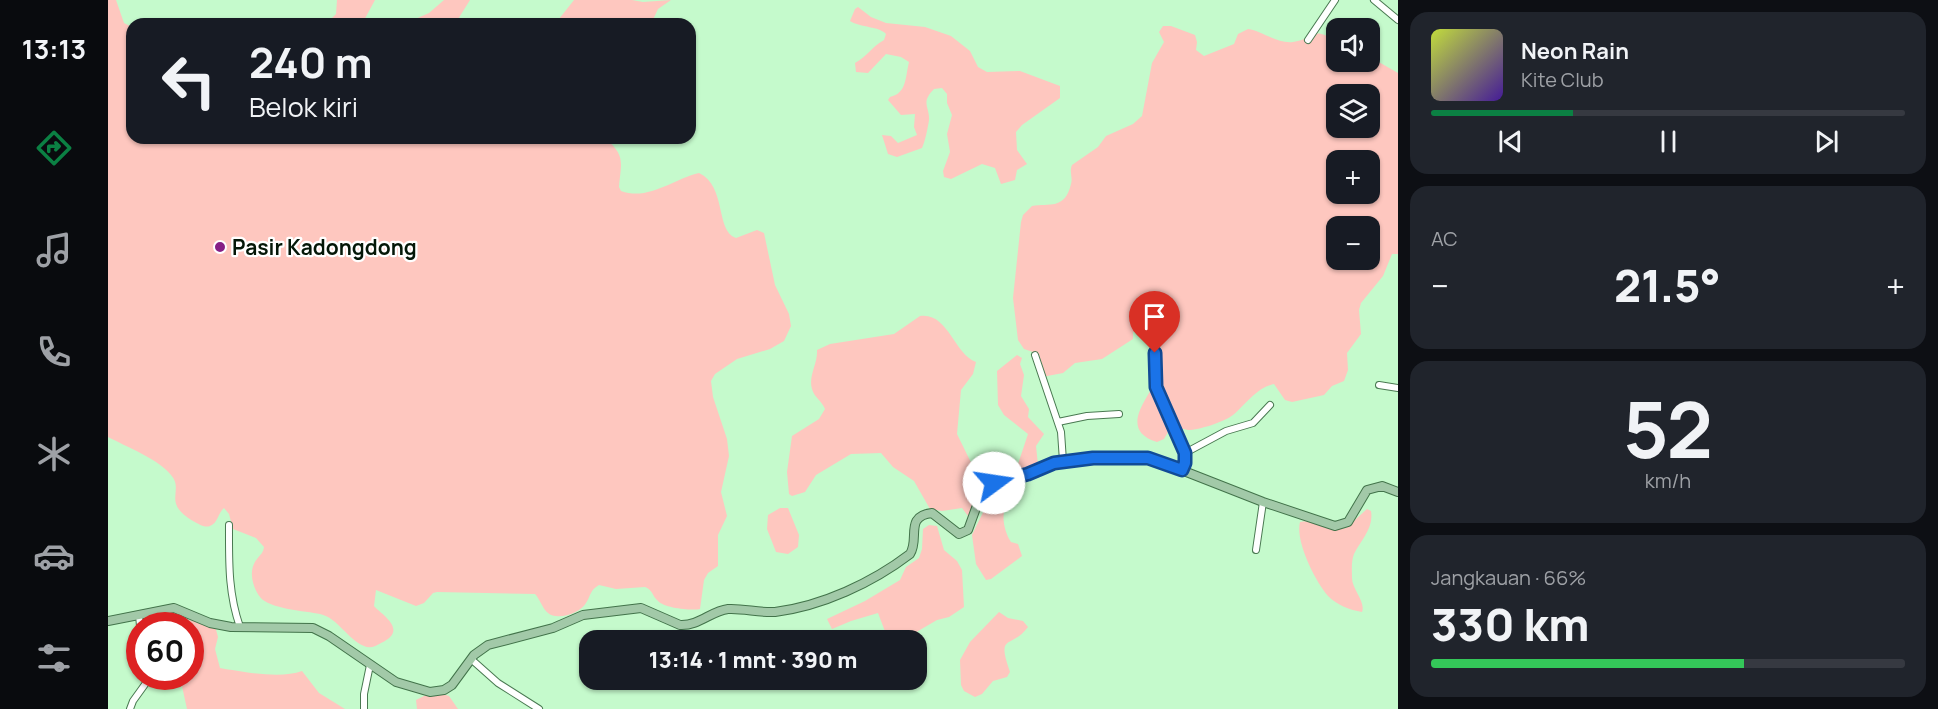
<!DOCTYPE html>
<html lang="id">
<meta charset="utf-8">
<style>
:root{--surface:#171b24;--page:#20242c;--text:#f1f3f6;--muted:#9ea1a6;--line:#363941;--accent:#0b8043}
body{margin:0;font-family:Manrope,sans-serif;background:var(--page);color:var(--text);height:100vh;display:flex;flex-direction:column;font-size:22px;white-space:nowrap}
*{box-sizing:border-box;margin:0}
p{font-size:20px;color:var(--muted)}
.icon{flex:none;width:33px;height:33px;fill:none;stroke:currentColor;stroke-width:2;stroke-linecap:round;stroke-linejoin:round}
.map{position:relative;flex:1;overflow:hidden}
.drawer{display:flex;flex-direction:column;gap:12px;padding:12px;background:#0d0f14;width:540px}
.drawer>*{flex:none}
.hud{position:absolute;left:18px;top:18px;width:570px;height:126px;border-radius:18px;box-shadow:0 2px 4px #0004;background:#171b24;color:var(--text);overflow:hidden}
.tools{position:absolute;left:1218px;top:18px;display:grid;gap:12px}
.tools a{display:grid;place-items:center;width:54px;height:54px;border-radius:12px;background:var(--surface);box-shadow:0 2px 4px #0004;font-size:30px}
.speed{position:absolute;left:18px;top:612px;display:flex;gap:12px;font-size:30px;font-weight:700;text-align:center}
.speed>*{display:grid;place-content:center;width:78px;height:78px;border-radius:50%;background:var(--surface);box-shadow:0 2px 4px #0004;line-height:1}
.speed .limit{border:9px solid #d22;background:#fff;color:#111}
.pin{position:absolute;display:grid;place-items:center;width:51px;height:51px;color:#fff;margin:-62px -26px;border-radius:50% 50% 50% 0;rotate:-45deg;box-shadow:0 0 6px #0007}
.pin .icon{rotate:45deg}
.me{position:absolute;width:66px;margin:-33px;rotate:76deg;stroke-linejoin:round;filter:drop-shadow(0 0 4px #0008)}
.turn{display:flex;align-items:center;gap:21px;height:126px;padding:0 24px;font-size:27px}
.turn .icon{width:78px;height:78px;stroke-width:2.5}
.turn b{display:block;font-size:42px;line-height:51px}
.big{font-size:45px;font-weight:800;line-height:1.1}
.drawer .tile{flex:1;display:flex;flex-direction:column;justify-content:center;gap:9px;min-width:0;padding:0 21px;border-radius:18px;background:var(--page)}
.drawer .dial{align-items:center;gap:0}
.dial b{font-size:78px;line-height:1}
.song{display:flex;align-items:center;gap:18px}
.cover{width:72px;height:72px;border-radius:9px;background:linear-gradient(135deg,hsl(70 70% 55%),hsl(260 70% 35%))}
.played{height:6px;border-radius:3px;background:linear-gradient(90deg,var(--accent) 30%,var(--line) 30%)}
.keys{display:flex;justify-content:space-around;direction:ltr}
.heat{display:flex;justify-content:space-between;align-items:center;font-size:33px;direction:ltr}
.charge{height:9px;border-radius:4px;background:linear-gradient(90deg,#34c759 66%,var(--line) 0)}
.trip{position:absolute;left:471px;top:630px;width:348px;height:60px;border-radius:18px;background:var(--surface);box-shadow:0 2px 4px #0004;font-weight:800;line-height:60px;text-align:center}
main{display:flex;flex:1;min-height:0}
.menu{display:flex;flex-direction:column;width:108px;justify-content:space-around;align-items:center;background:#090b0e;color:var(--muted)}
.menu .icon{width:42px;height:42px}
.menu .active{color:var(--accent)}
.menu b{font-size:27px;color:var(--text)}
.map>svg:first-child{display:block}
.green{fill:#fec7bf;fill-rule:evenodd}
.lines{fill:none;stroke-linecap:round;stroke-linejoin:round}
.minor-casing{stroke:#497951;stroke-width:8}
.major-casing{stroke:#42734a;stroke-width:10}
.minor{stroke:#fff;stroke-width:6}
.major{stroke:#a2c9a8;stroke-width:8}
.route-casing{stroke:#114b97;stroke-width:15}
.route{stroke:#1a73e8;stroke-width:10}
.poi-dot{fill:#861f86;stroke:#fff;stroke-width:2}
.labels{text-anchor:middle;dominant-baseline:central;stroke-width:4.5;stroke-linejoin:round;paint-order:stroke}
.poi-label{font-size:21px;font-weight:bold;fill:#041708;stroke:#fff;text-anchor:start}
</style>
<main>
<nav class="menu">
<b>13:13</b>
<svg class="icon active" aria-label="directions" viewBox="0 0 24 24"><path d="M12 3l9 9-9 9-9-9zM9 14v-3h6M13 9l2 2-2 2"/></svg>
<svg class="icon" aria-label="music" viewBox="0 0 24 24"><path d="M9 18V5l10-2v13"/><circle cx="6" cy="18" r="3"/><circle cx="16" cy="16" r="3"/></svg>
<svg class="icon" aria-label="phone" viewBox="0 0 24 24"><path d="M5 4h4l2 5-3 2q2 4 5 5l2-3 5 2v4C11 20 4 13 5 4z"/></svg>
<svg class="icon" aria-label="climate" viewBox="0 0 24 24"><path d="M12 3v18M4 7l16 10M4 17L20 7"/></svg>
<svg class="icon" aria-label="car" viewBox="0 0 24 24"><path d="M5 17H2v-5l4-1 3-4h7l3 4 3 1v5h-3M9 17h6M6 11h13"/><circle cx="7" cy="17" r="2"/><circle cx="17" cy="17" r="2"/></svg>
<svg class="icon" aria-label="filters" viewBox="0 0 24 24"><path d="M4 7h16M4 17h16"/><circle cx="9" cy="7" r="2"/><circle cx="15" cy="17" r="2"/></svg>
</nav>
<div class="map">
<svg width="1290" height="709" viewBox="0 0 1290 709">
<rect width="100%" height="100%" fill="#c5facc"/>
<path class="green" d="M0,0h8l8,23 8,4v111h473c21,18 16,24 14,49l2,4c28,10 52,-12 78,-18 28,13 16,58 37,65l21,-8 7,3 11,52 14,29 2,12 -7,15 -14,8 -33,10 -22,15 -4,7 2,16 14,42 2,17 -8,36 6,24 -9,19v31l-10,7 -4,7 -4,29c-8,2 -36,-1 -42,-8 -6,-5 -5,-11 -13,-14l-29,2 -17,-4c-9,5 -8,10 -13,18 -5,10 -29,18 -38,10 -6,-5 -8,-14 -13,-19l-98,-2 -4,1 -9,10 -8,3 -40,-16 -2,16c8,9 35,24 7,37 -5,3 -11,6 -17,3 -17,-7 -26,-28 -44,-32 -14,-3 -51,-5 -60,-17 -8,-11 -12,-27 -3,-38 4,-5 6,-6 7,-12l-8,-9 -23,-9 -4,-15 -5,-6c-6,5 -6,15 -14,18 -6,2 -11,-2 -17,-5 -32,-19 -8,-30 -22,-46 -11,-15 -46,-29 -63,-38z
M229,0h38l-13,24h-36l10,-10z
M336,0h26l-15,24h-51l25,-11z
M466,0h58l11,2 28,-2 -13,9 -7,15h-96z
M750,7l13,10 15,6 39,4 26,9 19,15 8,16 9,5 33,-1 40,15v12l-38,27 -6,7 1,18 10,14 -10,6 -2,10 -14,4 -6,-16 -13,-4 -31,15 -7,-2 -1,-6 7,-19 -3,-18 5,-19 -5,-12v-9l-5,-6 -8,1c-14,14 -4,18 -5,31 -1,7 -4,22 -7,28l-25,9 -9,-3 -6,-19 9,1 7,7 19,-8 -3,-8 1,-13 -14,1 -13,-15 2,-3c17,-4 15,-19 19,-35l-8,-5 -15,-3 -18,19 -12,-1 -1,-9c13,-7 15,-15 29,-23l2,-6c-7,-8 -25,-6 -36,-13l5,-12z
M1055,26h8l24,9 2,7 -1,8 8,6 30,-12 4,-10 10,-5c14,2 30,15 45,13 22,-3 18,-17 43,-1v21h34v-5l28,16v181h-6l-9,22 -22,27 -2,7 2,24 -14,19 1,17 -4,11 -12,5 -8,9 -32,7 -7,-2 -11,-16c-17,3 -29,21 -41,31 -9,7 -34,15 -45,15 -4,-1 -9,-2 -14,-3l-6,5 -4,7 -7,3c-41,-13 -6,-46 1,-66 6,-16 5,-43 -12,-51l-13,7v7l-31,20 -27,4 -12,10 -21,4 -3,-23 -15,-5 -6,-9 -5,-42 8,-76 2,-7 9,-9c17,-3 33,4 39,-22 2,-7 -2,-12 1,-19l26,-18 8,-11 27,-12 9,-8 10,-53 12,-21 -5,-10zM1228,94h34v34h-34zM1228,160h34v34h-34zM1228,226h34v34h-34z
M812,316c28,-4 34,38 56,46l-3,12 -12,16 -4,44 26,53 -15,29 -6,-8 -20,3 -12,-2 -16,-28 -21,-14 -12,-14 -30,1 -35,21 -11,17 -13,4 -3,-2 -2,-22 5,-36 27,-17 6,-10c-3,-8 -11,-12 -13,-20 -4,-13 6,-26 5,-39l13,-6 64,-10z
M909,355l5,3 -2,6 4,11 -3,21 8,13 -1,8 16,17 -8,12 2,19 -23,8 13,-39 -24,-19 -6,-10 -1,-34z
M896,487l3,1c5,11 0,14 -3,24 -2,9 2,23 7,30l7,2 4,12 -31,23 -5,1 -10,-16 -4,-29 18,-37 6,-7z
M672,508h8l11,27 -1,12 -10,7 -12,-2 -9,-23 1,-14z
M1259,509l4,2c3,17 -10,29 -17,43 -3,8 -2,16 -2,24 0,11 14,24 10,34 -12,-2 -25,-7 -34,-16 -13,-15 -33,-55 -28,-74 15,-4 30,8 46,6z
M821,525l8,1 7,24 13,11 5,9 2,37 -15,10 -12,3 -24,14 -14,-1 -3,7h-12l2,-6 -8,-21 -27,8 -19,8 -5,-10 38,-18 35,-21 6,-13 13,-9 3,-9 1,-20z
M891,612l9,6 15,3 5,6c-17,23 -32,5 -18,45l-3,5 -14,4 -11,13 -7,3 -11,-6 -3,-6 -1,-25 10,-18z
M65,616l42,10 3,11 -3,12 5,19c23,4 61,11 82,3l17,22 26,16h-158l-7,-32 10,-1v-50l-22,-1 -2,-7z
M334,694l7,2 9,13h-41l-1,-9 10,-5z"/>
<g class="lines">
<defs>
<path id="minor" d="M1266,0l24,20
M1200,40l27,-40
M1047,353l1,34 29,66 1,10 -4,7
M927,355l26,77 2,29
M1271,385l19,3
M950,422l29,-6 32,-2
M1077,453l41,-22 27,-8 17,-18
M121,525c0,36 -1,68 11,102
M1148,550l7,-48
M31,615l1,11
M363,659l27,24 41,26
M22,709l3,-8 18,-25
M256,709v-15l6,-29"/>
<path id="major" d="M0,621l66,-13 36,15 21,4 82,1 16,8 67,46 34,10 14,-2 8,-5 22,-30 14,-10 65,-17 30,-13 58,-7 39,17c19,1 31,-14 48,-16 15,-1 31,4 47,3 47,-6 97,-29 135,-58 10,-15 -6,-38 22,-41l27,21 9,-4 12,-33 7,-9 11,-7 30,-7 35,-13 50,-4 35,1 18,6 97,38 72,24 13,-4 19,-32 15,-4 16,6"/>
</defs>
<use href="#minor" class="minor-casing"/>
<use href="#major" class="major-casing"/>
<use href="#minor" class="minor"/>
<use href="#major" class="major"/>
</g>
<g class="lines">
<defs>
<path id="route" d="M886,483l34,-9 26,-11 39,-5h55l34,12 3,-7v-10l-29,-66 -1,-34"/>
</defs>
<use href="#route" class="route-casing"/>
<use href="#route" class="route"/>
</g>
<circle class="poi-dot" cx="112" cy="247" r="6"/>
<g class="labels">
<g class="poi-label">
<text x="124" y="247">Pasir Kadongdong</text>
</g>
</g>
</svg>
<div class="tools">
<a><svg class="icon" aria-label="sound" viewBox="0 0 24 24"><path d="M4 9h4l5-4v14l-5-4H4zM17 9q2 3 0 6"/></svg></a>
<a><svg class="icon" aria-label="layers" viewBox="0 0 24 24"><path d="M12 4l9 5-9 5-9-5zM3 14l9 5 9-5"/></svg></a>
<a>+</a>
<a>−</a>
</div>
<div class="speed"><div class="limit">60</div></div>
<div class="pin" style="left:1047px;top:353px;background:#d93025"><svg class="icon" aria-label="arrive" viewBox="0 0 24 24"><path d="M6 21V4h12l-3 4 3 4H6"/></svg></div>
<svg class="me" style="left:886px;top:483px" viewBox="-20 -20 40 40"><circle r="19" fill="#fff"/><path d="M0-13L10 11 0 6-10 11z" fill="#1a73e8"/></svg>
<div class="trip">13:14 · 1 mnt · 390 m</div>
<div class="hud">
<div class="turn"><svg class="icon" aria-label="left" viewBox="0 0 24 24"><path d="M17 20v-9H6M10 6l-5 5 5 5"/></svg><div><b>240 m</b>Belok kiri</div></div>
</div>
</div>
<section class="drawer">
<div class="tile">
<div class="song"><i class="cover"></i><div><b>Neon Rain</b><p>Kite Club</p></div></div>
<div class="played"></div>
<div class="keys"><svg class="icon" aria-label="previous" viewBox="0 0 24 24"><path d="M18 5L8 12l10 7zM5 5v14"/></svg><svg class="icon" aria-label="pause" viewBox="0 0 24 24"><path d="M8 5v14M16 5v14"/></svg><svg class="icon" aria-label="next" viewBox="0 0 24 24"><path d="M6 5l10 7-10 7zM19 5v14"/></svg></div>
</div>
<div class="tile"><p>AC</p>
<div class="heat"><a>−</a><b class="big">21.5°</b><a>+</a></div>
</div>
<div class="tile dial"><b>52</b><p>km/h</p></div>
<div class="tile"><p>Jangkauan · 66%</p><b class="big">330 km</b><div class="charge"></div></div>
</section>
</main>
